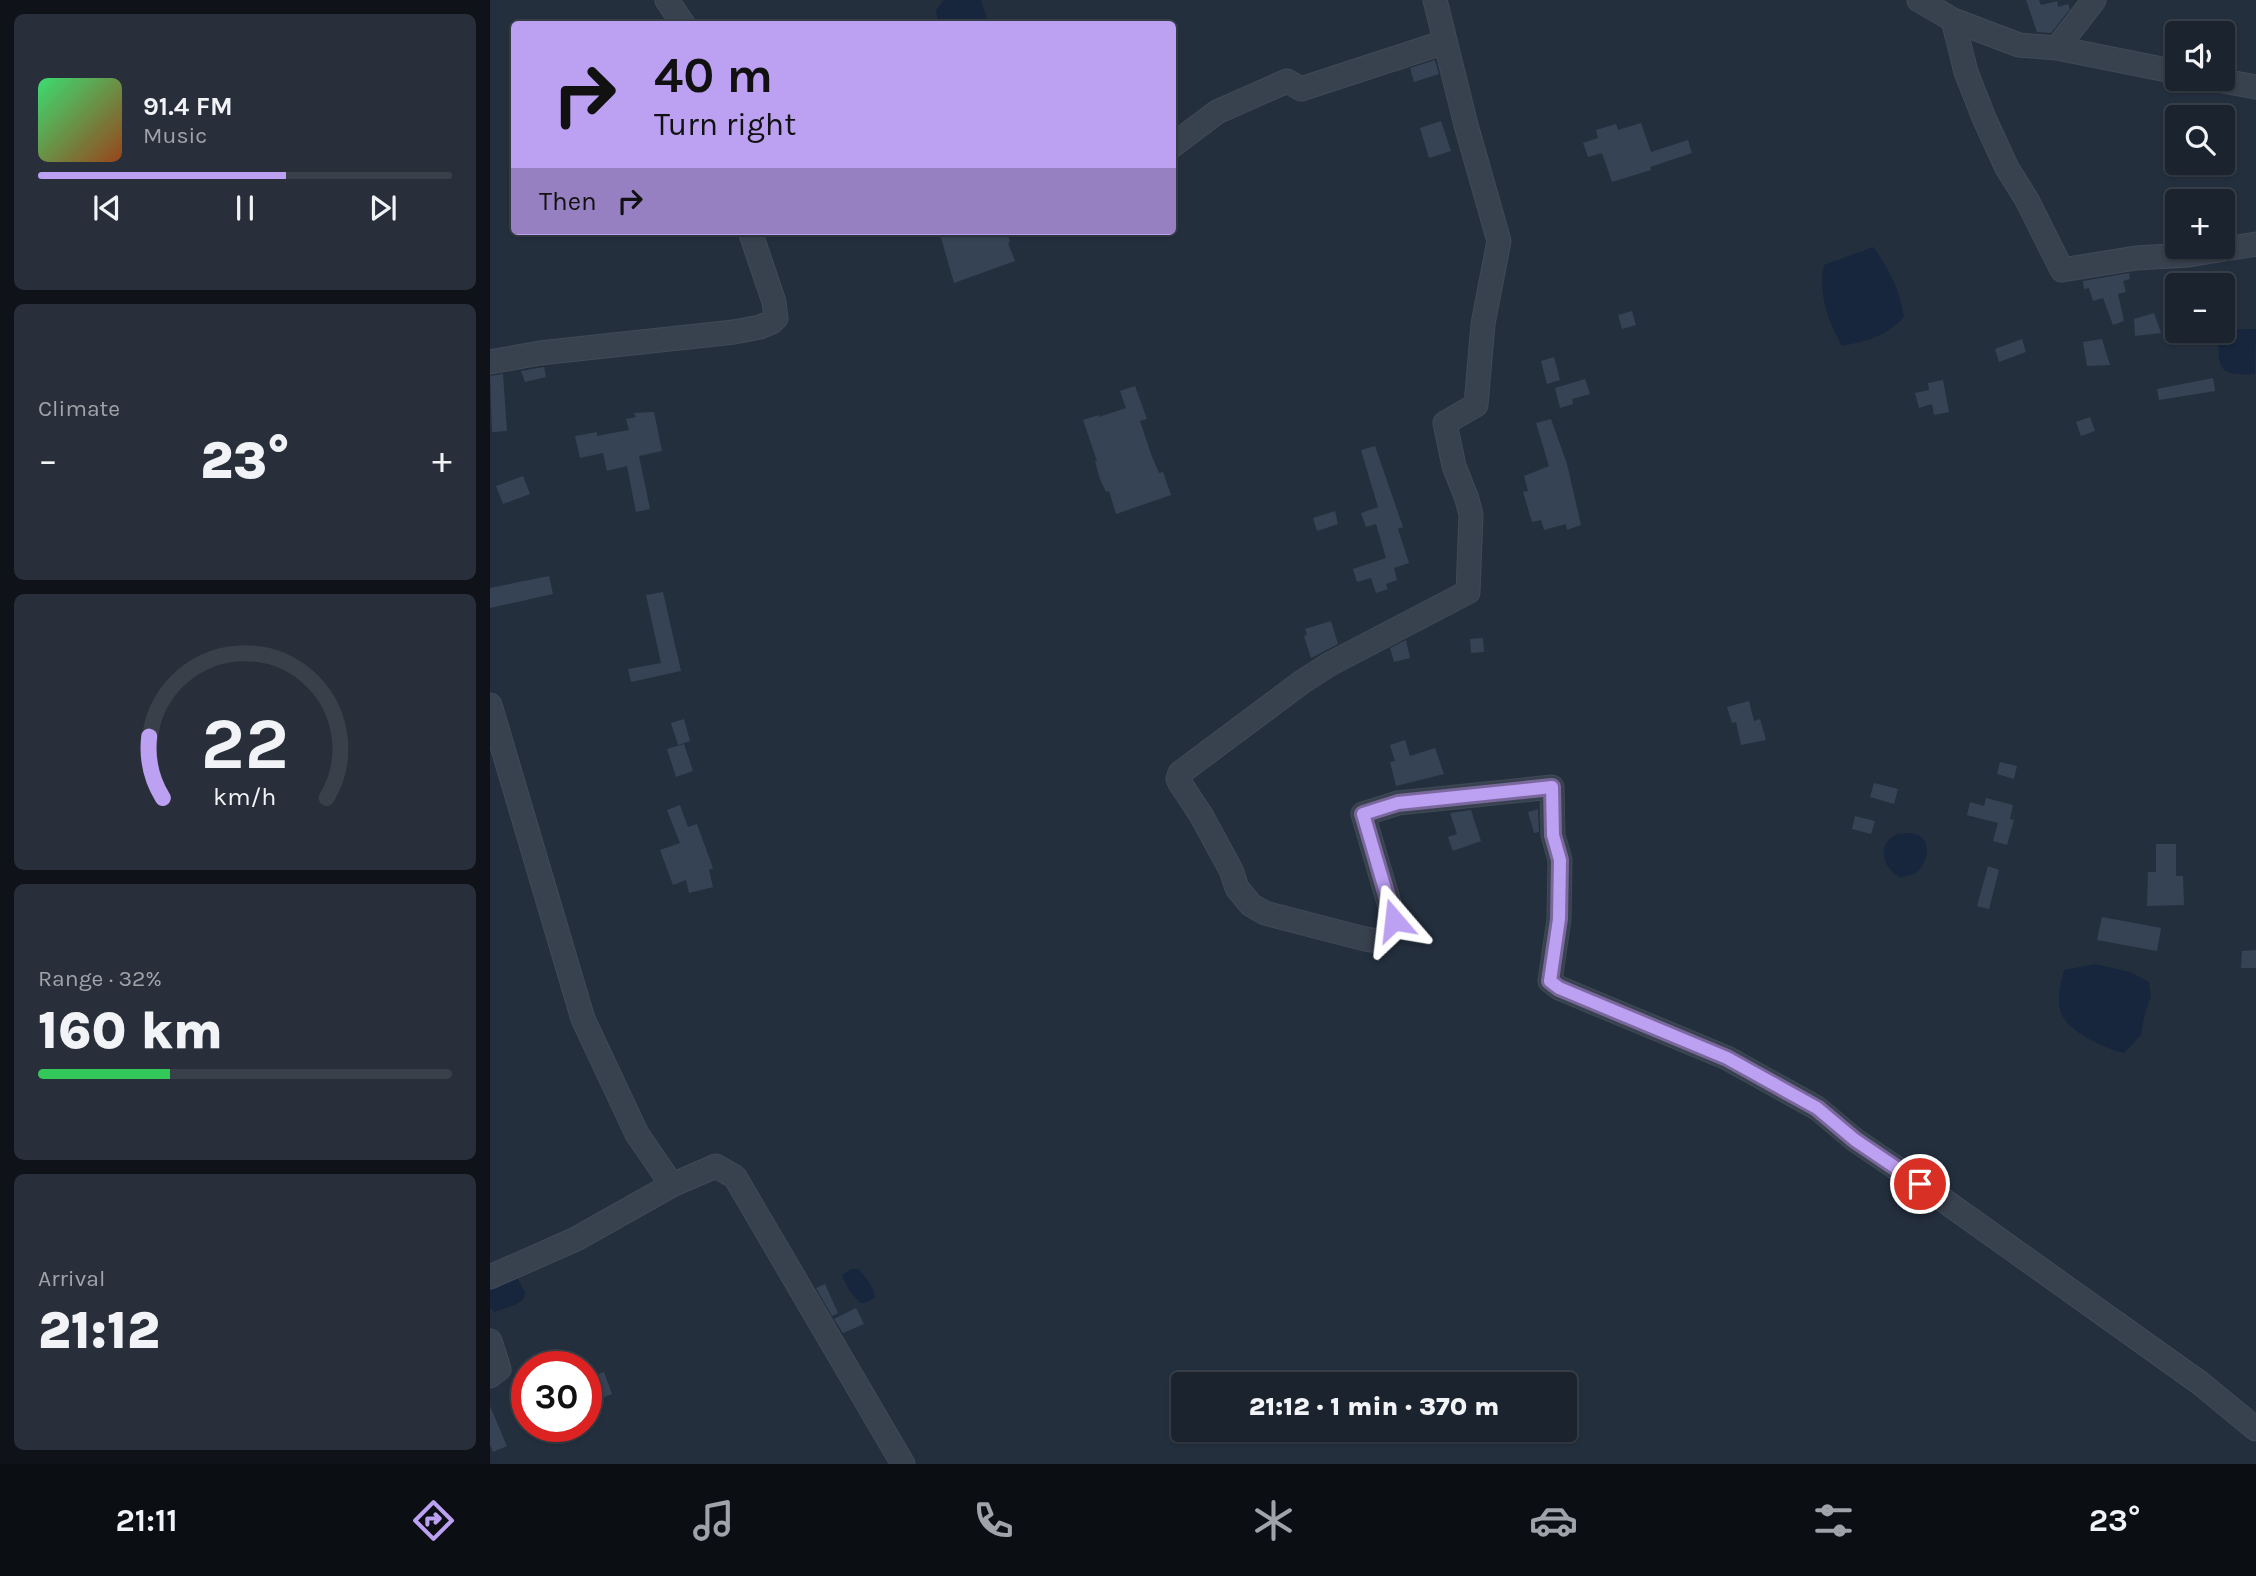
<!DOCTYPE html>
<meta charset="utf-8">
<style>
:root{--surface:#1b232e;--page:#282f3a;--text:#f1f3f6;--muted:#a0a4aa;--line:#39404a;--accent:#bca0f2}
body{margin:0;font-family:Karla,sans-serif;background:var(--page);color:var(--text);height:100vh;display:flex;flex-direction:column;font-size:26px;white-space:nowrap}
*{box-sizing:border-box;margin:0}
p{font-size:23px;color:var(--muted)}
.icon{flex:none;width:38px;height:38px;fill:none;stroke:currentColor;stroke-width:2;stroke-linecap:round;stroke-linejoin:round}
.map{position:relative;flex:1;overflow:hidden}
.side{display:flex;flex-direction:column;gap:14px;padding:14px;background:#0f1319;width:490px}
.side>*{flex:none}
.banner{position:absolute;left:21px;top:21px;width:665px;height:214px;border-radius:7px;box-shadow:0 2px 5px #0004,0 0 0 2px var(--line);background:#bca0f2;color:#111;overflow:hidden}
.controls{position:absolute;left:1675px;top:21px;display:grid;gap:14px}
.controls a{display:grid;place-items:center;width:70px;height:70px;border-radius:7px;background:var(--surface);box-shadow:0 2px 5px #0004,0 0 0 2px var(--line);font-size:35px}
.speed{position:absolute;left:21px;top:1351px;display:flex;gap:14px;font-size:35px;font-weight:700;text-align:center}
.speed>*{display:grid;place-content:center;width:91px;height:91px;border-radius:50%;background:var(--surface);box-shadow:0 2px 5px #0004,0 0 0 2px var(--line);line-height:1}
.speed .limit{border:10px solid #d22;background:#fff;color:#111}
.pin{position:absolute;display:grid;place-items:center;width:60px;height:60px;color:#fff;margin:-30px;border:4px solid #fff;border-radius:50%;box-shadow:0 2px 7px #0007}
.me{position:absolute;width:77px;margin:-38px;rotate:343deg;stroke-linejoin:round;filter:drop-shadow(0 0 5px #0008)}
.turn{display:flex;align-items:center;gap:24px;height:147px;padding:0 28px;font-size:32px}
.turn .icon{width:91px;height:91px;stroke-width:2.5}
.turn b{display:block;font-size:49px;line-height:60px}
.then{display:flex;align-items:center;height:66px;padding:0 28px;background:#0003;gap:14px;font-size:26px}
.big{font-size:52px;font-weight:800;line-height:1.1}
.side .tile{flex:1;display:flex;flex-direction:column;justify-content:center;gap:10px;min-width:0;padding:0 24px;border-radius:10px;background:var(--page)}
.side .dial{align-items:center;gap:0}
.dial svg{height:182px;overflow:visible;fill:none;stroke:var(--line);stroke-width:7;stroke-linecap:round;text-anchor:middle}
.dial text{fill:var(--text);stroke:none}
.song{display:flex;align-items:center;gap:21px}
.cover{width:84px;height:84px;border-radius:10px;background:linear-gradient(135deg,hsl(140 70% 55%),hsl(20 70% 35%))}
.played{height:7px;border-radius:4px;background:linear-gradient(90deg,var(--accent) 60%,var(--line) 60%)}
.keys{display:flex;justify-content:space-around;direction:ltr}
.heat{display:flex;justify-content:space-between;align-items:center;font-size:38px;direction:ltr}
.charge{height:10px;border-radius:5px;background:linear-gradient(90deg,#34c759 32%,var(--line) 0)}
.trip{position:absolute;left:681px;top:1372px;width:406px;height:70px;border-radius:7px;background:var(--surface);box-shadow:0 2px 5px #0004,0 0 0 2px var(--line);font-weight:800;line-height:70px;text-align:center}
.tabs{display:flex;height:112px;justify-content:space-around;align-items:center;background:#0b0e12;color:var(--muted)}
.tabs .icon{width:49px;height:49px}
.tabs .selected{color:var(--accent)}
.tabs b{font-size:32px;color:var(--text)}
main{display:flex;flex:1;min-height:0}
.map>svg:first-child{display:block}
.water{fill:#17263c}
.building{fill:#364354}
.lines{fill:none;stroke-linecap:round;stroke-linejoin:round}
.minor-casing{stroke:#414a57;stroke-width:25}
.minor{stroke:#38414e;stroke-width:23}
.route-casing{stroke:#7a689d;stroke-width:18}
.route{stroke:#bca0f2;stroke-width:12}
</style>
<main>
<section class="side">
<div class="tile">
<div class="song"><i class="cover"></i><div><b>91.4 FM</b><p>Music</p></div></div>
<div class="played"></div>
<div class="keys"><svg class="icon" aria-label="previous" viewBox="0 0 24 24"><path d="M18 5L8 12l10 7zM5 5v14"/></svg><svg class="icon" aria-label="pause" viewBox="0 0 24 24"><path d="M8 5v14M16 5v14"/></svg><svg class="icon" aria-label="next" viewBox="0 0 24 24"><path d="M6 5l10 7-10 7zM19 5v14"/></svg></div>
</div>
<div class="tile"><p>Climate</p>
<div class="heat"><a>−</a><b class="big">23°</b><a>+</a></div>
</div>
<div class="tile dial"><svg viewBox="0 0 100 80">
<path d="M14 69A42 42 0 1 1 86 69"/>
<path d="M14 69A42 42 0 0 1 8 42" stroke="#bca0f2"/>
<text x="50" y="56" font-size="32" font-weight="700">22</text>
<text x="50" y="72" font-size="11">km/h</text>
</svg></div>
<div class="tile"><p>Range · 32%</p><b class="big">160 km</b><div class="charge"></div></div>
<div class="tile"><p>Arrival</p><b class="big">21:12</b></div>
</section>
<div class="map">
<svg width="1766" height="1464" viewBox="0 0 1766 1464">
<rect width="100%" height="100%" fill="#242f3e"/>
<path class="water" d="M454,0h37l8,24h-51l-2,-14z
M1383,247c16,22 27,43 31,70 -18,19 -36,24 -62,29 -14,-25 -24,-51 -18,-81z
M1752,329h14l-1,45c-30,2 -39,-1 -36,-34l10,-9z
M1407,834c5,0 12,-2 18,0 18,4 13,29 2,38 -4,4 -11,3 -16,6 -19,-10 -25,-34 -4,-44z
M1605,964l35,8 19,10 2,14 -7,21 -3,18 -17,18c-18,-4 -56,-21 -63,-40 -5,-14 0,-30 3,-43z
M361,1269h7c7,7 17,19 17,29l-10,5h-5l-11,-13 -7,-15z
M26,1276l9,16 -1,7 -9,6 -21,7 -4,-5v-24z"/>
<path class="building" d="M1536,0h13l2,5 16,-4 1,6 10,-3 2,5 -19,24 -14,-1z
M945,60l4,14 -25,8 -4,-14z
M951,121l10,30 -22,7 -9,-30z
M1151,123l10,29 37,-12 4,13 -42,14 1,3 -39,12 -10,-29 -14,4 -5,-14 15,-5 -2,-8 20,-6 2,6z
M449,231h68l3,11 -2,1 7,18 -61,22z
M1639,273l1,6 -7,2 3,11 -8,2 6,27 -11,4 -10,-27 -10,3 -4,-13 -5,1 -1,-8z
M1142,311l4,14 -14,4 -4,-14z
M1664,313l7,20 -26,3 -1,-17z
M1532,339l4,13 -27,10 -4,-13z
M1612,339l8,26 -23,1 -4,-24z
M1064,357l6,23 -13,4 -6,-23z
M54,367l2,10 -21,5 -4,-11z
M13,374l4,57 -15,1 -2,-56z
M1723,378l2,13 -56,9 -2,-11z
M1095,379l5,15 -18,5 1,5 -13,4 -5,-20z
M1453,380l6,32 -15,3 -2,-11 -13,4 -4,-15 14,-3 -1,-7z
M645,386l12,33 -7,2 11,33 8,19 4,-1 8,23 -55,19 -7,-23 -3,1 -6,-13 -5,-18h2l-14,-41 16,-5v2l27,-9 -6,-17z
M164,412l8,39 -23,5 11,53 -14,3 -9,-46 -20,5 -4,-18 -23,5 -5,-22 22,-4v4l32,-6 -3,-11 10,-2 -2,-4z
M1600,417l5,14 -14,5 -5,-14z
M1061,419l16,45 14,61 -14,5 -1,-6 -22,6 -3,-10 -9,2 -9,-30 5,-1 -4,-15 25,-10 -13,-43z
M885,446l28,81 -5,2 11,34 -15,5 3,12 -11,4 2,5 -12,4 -5,-15 -14,4 -4,-13 33,-11 -10,-34 -10,3 -5,-14 17,-6 -17,-57z
M33,476l7,18 -27,10 -7,-18z
M845,511l3,13 -21,7 -4,-13z
M59,576l4,18 -63,14v-20z
M173,592l18,79 -50,11 -3,-13 33,-6 -15,-68z
M841,621l7,23 -27,14 -7,-22 3,-1 -2,-6z
M993,638l1,14 -13,1 -1,-14z
M916,640l4,18 -16,4 -4,-14z
M1259,701l5,20 6,-2 6,21 -25,5 -5,-23 -4,1 -5,-16z
M194,719l6,22 -12,4 -7,-22z
M915,740l5,16 25,-8 9,26 -48,12 -6,-24 5,-1 -5,-16z
M194,744l9,27 -17,6 -9,-28z
M1510,762l17,4 -3,13 -17,-5z
M1384,783l24,6 -4,15 -24,-7z
M1496,798l27,7 -3,14 4,1 -7,25 -14,-4 5,-18 -31,-8 3,-13 14,4z
M190,805l8,22 9,-3 16,44 -4,2 4,17 -24,6 -3,-13 -13,5 -13,-35 20,-7 -13,-33z
M1048,809l1,23 -5,1 -6,-21z
M981,810l10,31 -28,10 -5,-14 9,-3 -7,-21z
M1365,816l20,5 -4,13 -19,-5z
M1666,844h20v32h7l1,29 -37,1 1,-34h8z
M1498,866l11,4 -10,39 -12,-3z
M1612,917l59,11 -4,23 -60,-11z
M1766,950v18h-15l1,-17z
M335,1284l13,29 -6,3 -16,-28z
M366,1308l8,16 -21,9 -9,-14z
M114,1372l8,22 -12,5 -9,-22z
M0,1406l17,40 -14,6 -3,-7z"/>
<g class="lines">
<defs>
<path id="minor" d="M177,0l16,24
M945,0l31,125 33,116 -16,83 -7,81 -31,18 9,43 13,33 4,16 -3,77 -138,72 -28,18 -122,91 -2,6 2,4 21,32 30,55 6,18 14,17 14,8 100,26c21,4 22,-1 29,-19l-31,-106 35,-11 154,-16 1,48 7,25 -1,59 -9,62 9,7 168,70 90,50 38,32 87,59 258,184 56,46
M1429,0l34,20 66,25 38,3 120,24
M1463,20l13,52 18,46 23,50 20,32 35,70 74,-12 52,-3 68,-11
M1567,48l37,-48
M1722,79l44,8
M682,146l45,-34 70,-31 14,8 144,-47
M0,362l50,-9 194,-21 26,-5 12,-5 4,-4 -2,-16 -24,-71
M0,705l93,314 54,115 35,51
M0,1277l86,-38 96,-54 44,-19 19,11 168,287
M0,1341l9,28 -9,7"/>
</defs>
<use href="#minor" class="minor-casing"/>
<use href="#minor" class="minor"/>
</g>
<g class="lines">
<defs>
<path id="route" d="M904,920l-31,-106 35,-11 154,-16 1,48 7,25 -1,59 -9,62 9,7 168,70 90,50 38,32 65,44"/>
</defs>
<use href="#route" class="route-casing"/>
<use href="#route" class="route"/>
</g>
</svg>
<div class="controls">
<a><svg class="icon" aria-label="sound" viewBox="0 0 24 24"><path d="M4 9h4l5-4v14l-5-4H4zM17 9q2 3 0 6"/></svg></a>
<a><svg class="icon" aria-label="search" viewBox="0 0 24 24"><circle cx="10" cy="10" r="6"/><path d="M15 15l6 6"/></svg></a>
<a>+</a>
<a>−</a>
</div>
<div class="speed"><div class="limit">30</div></div>
<div class="pin" style="left:1430px;top:1184px;background:#d93025"><svg class="icon" aria-label="arrive" viewBox="0 0 24 24"><path d="M6 21V4h12l-3 4 3 4H6"/></svg></div>
<svg class="me" style="left:904px;top:920px" viewBox="-20 -20 40 40"><path d="M0-17L14 15 0 8-14 15z" fill="#bca0f2" stroke="#fff" stroke-width="4"/></svg>
<div class="trip">21:12 · 1 min · 370 m</div>
<div class="banner">
<div class="turn"><svg class="icon" aria-label="right" viewBox="0 0 24 24"><path d="M7 20v-9h11M14 6l5 5-5 5"/></svg><div><b>40 m</b>Turn right</div></div>
<div class="then">Then<svg class="icon" aria-label="right" viewBox="0 0 24 24"><path d="M7 20v-9h11M14 6l5 5-5 5"/></svg></div>
</div>
</div>
</main>
<nav class="tabs">
<b>21:11</b>
<svg class="icon selected" aria-label="directions" viewBox="0 0 24 24"><path d="M12 3l9 9-9 9-9-9zM9 14v-3h6M13 9l2 2-2 2"/></svg>
<svg class="icon" aria-label="music" viewBox="0 0 24 24"><path d="M9 18V5l10-2v13"/><circle cx="6" cy="18" r="3"/><circle cx="16" cy="16" r="3"/></svg>
<svg class="icon" aria-label="phone" viewBox="0 0 24 24"><path d="M5 4h4l2 5-3 2q2 4 5 5l2-3 5 2v4C11 20 4 13 5 4z"/></svg>
<svg class="icon" aria-label="climate" viewBox="0 0 24 24"><path d="M12 3v18M4 7l16 10M4 17L20 7"/></svg>
<svg class="icon" aria-label="car" viewBox="0 0 24 24"><path d="M5 17H2v-5l4-1 3-4h7l3 4 3 1v5h-3M9 17h6M6 11h13"/><circle cx="7" cy="17" r="2"/><circle cx="17" cy="17" r="2"/></svg>
<svg class="icon" aria-label="filters" viewBox="0 0 24 24"><path d="M4 7h16M4 17h16"/><circle cx="9" cy="7" r="2"/><circle cx="15" cy="17" r="2"/></svg>
<b>23°</b>
</nav>
